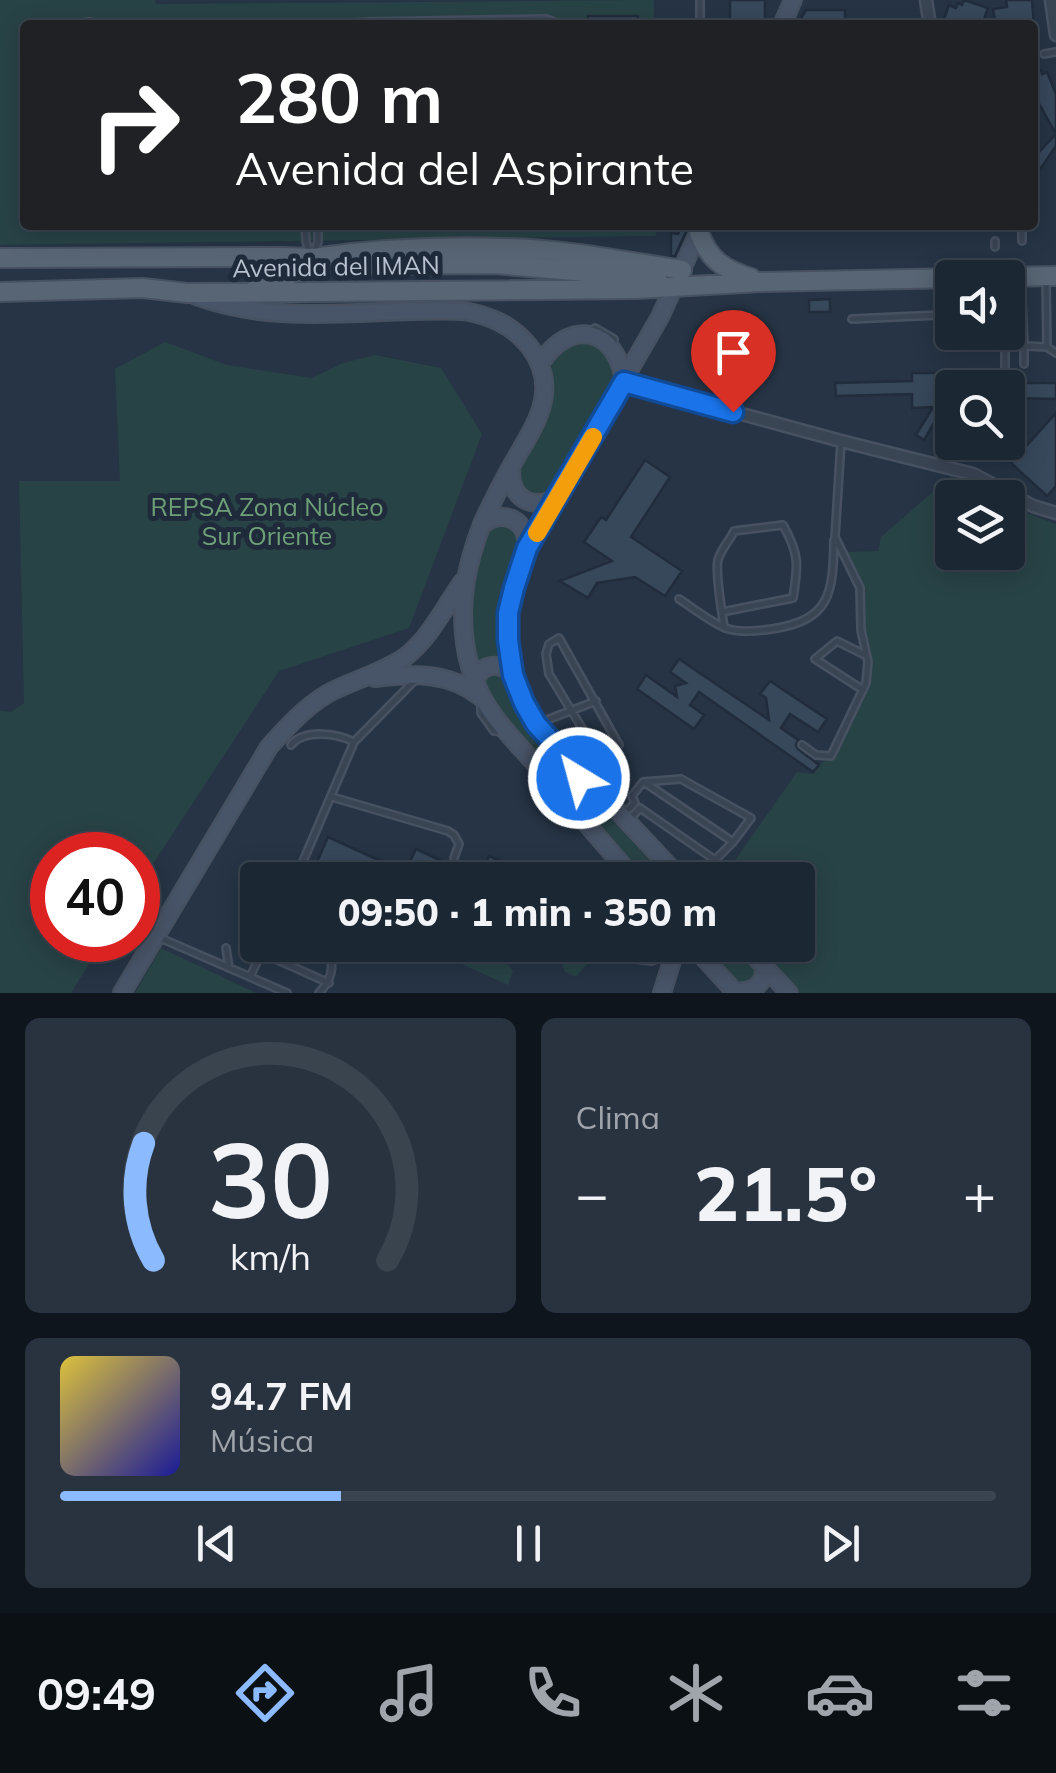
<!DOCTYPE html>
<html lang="es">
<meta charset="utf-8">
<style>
:root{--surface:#1c2734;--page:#293340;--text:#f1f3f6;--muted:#a0a5ac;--line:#3a444f;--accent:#8cbafe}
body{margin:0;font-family:Mulish,sans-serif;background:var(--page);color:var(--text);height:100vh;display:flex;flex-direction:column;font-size:38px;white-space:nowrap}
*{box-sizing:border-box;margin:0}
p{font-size:32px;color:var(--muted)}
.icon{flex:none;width:55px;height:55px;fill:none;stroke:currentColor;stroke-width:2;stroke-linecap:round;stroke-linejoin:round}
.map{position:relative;height:993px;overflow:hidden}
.details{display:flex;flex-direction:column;gap:25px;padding:25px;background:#0f151d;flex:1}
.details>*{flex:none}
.top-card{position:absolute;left:20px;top:20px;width:1018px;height:210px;border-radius:10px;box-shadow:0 5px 25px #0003,0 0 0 2px var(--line);background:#202124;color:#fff;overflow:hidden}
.controls{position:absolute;left:935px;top:260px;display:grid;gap:20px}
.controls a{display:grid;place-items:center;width:90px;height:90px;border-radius:10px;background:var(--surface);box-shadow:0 5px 25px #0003,0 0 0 2px var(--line);font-size:50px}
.speed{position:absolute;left:30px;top:832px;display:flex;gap:20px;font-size:50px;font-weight:700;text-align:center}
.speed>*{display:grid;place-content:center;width:130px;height:130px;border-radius:50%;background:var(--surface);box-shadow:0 5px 25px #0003,0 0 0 2px var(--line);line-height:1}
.speed .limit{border:15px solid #d22;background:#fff;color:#111}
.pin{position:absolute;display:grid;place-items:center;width:85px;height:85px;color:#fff;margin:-102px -42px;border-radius:50% 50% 50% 0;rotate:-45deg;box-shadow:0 0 10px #0007}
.pin .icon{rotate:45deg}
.me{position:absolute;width:110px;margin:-55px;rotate:323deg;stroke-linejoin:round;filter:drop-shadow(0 0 8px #0008)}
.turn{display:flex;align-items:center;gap:35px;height:210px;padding:0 50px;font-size:45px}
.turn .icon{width:130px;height:130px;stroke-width:2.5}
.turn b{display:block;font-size:70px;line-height:85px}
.big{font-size:75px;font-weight:800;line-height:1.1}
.details .tile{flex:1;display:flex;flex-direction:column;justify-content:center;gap:15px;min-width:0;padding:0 35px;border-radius:15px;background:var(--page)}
.details .dial{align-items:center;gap:0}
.dial svg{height:260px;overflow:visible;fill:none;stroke:var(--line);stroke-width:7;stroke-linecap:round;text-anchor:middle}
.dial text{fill:var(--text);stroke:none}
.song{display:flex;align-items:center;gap:30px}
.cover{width:120px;height:120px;border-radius:15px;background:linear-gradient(135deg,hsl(50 70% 55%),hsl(240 70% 35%))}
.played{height:10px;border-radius:5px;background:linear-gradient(90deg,var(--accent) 30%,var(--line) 30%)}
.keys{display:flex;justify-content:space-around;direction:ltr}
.heat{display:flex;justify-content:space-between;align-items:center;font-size:55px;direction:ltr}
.details .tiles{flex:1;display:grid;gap:25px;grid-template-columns:1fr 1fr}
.tile:last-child{grid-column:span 2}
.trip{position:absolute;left:240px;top:862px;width:575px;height:100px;border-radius:10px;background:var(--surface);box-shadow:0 5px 25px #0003,0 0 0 2px var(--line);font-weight:800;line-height:100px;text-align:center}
.tabs{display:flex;height:160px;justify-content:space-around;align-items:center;background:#0b1015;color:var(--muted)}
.tabs .icon{width:70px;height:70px}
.tabs .on{color:var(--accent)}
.tabs b{font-size:45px;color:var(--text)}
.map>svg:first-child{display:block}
.green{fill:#284346}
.building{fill:#37485b;stroke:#212c3c;stroke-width:2.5}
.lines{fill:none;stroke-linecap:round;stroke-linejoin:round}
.lane-casing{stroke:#475161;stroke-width:10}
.street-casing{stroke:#475161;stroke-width:15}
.secondary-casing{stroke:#475161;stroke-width:20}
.primary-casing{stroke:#475161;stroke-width:22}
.lane{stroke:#3a4554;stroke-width:5}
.street{stroke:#3a4554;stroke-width:10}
.secondary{stroke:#485468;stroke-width:15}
.primary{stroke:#586574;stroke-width:18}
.route-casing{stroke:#114b97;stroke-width:25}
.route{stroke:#1a73e8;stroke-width:18}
.slow{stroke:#f59e0b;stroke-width:18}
.labels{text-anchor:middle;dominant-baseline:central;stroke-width:10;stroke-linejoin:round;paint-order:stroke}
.street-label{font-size:25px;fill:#b8c1ce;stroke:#1f2a3a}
.park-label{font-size:25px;fill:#6ea078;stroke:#1f2a3a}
</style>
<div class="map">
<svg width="1056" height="993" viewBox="0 0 1056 993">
<rect width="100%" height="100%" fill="#263445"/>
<path class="green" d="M0,0h155l1,4 498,-4v25h-629v200h630l1,11 -656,9z
M578,339l19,5 11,7 5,12 1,28 -58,98 -18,11 -16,-10 -7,-13 11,-26 24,-41 2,-57z
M165,342l62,23 85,13 31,-15 32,-8 66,13 41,66 -73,194 -130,43 -141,216v-32h-86v85h52l-33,53h-71v-282l11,1 13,-9 -5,-222h101l-5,-112z
M951,476l46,21 -45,1v54h56v-49l21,11 27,10v469h-257l-47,-48h46v-65h-77l76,-108 16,2 10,-13 10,-2 36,-76 3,-10 -9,-52v-34l-15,-35 30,-1 3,-14z
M505,522l9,5 9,14 -20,86 -2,30 -25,4c-10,-34 -8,-71 2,-104 5,-18 6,-33 27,-35z
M490,671h10l6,9 11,32 55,67 -5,9h-9l-44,-56 -35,-52z
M589,797l80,83h-27l-62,-69 4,-10z
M464,945h4l4,7 8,-2 3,5h5l3,6 7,-2 3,5 6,-1 6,8 -5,14 -51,-23z
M554,945h8l12,6 2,-3 18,8 -18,21 -11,-5z
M700,945h32l27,27 -1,10 -22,4z
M161,948l95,45h-121z"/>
<path class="building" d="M730,0h35v25h-35z
M964,0l24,8 -6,17h-40l7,-20 7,3 2,-5 4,2z
M1006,0h26l2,25h-38l-3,-16 14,-2z
M806,10h39v11l-17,1v3h-31z
M588,16h50v9h-50z
M1041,70l1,4 5,-2 9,22v40l-24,-43v-19z
M1056,134v12l-24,35v-35l8,5z
M682,225h7l-14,31h-4v-23l7,1z
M830,299v13h-21v-12z
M912,373h31v8h9v13l-14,1 1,19 -15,26 -8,-5 17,-28 -21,1v-14l-76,2 -1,-13 77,-2z
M1012,383h44v16l-44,-1z
M1056,413v73l-9,10 -36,-33z
M973,442h19l-6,17 -17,-6z
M645,460l25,17 -39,60 51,34 -17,25 -30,-19 -38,6 -9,15 -28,-17 52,-20 -28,-19 17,-25 5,3z
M679,659l90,61 -3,-22 -6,-4 10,-13 57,38 -9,13 -28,-18 -9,14 17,12 -2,5 2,4 21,16 -6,7 -114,-80 -9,13 14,10 -10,14 -57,-40 9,-14 31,22 -2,-11 11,-3 -16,-11z
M328,837l77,35 11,-23 63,29 10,-22 54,24h-234z
M560,863l38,17h-46z"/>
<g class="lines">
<defs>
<path id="lane" d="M700,19v-19
M66,25l24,-3 11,3
M321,25l48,-3 177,-3 16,6
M1044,54l12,-2
M305,225l1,17 5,14
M79,227l40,-2
M1022,241v-16
M995,247v-6
M313,255l5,-13v-17
M1046,279l1,68 9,6
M1022,304l2,42 23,1
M940,315l1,23 64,1v49
M852,319l88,-4 -1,-35
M590,332l5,-4 19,11v5
M1024,346v18
M679,599c14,9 30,22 46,29 15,5 32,3 47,1 59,-9 61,-36 62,-89
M722,612l71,-14c5,-32 7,-43 -10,-73l-49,6c-4,9 -14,20 -16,29 -3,13 4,52 6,67
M559,638l60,107 -20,11 -50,-82 -3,-20 3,-10z
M863,690l-48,-31 22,-18 28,14
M481,705v8l13,18 9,1
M539,723l57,-22
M291,745c13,-16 46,-12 63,-3
M802,745l14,10 15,1 35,-73 2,-21 -7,-32 -1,-42 -25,-51 6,-95
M644,782l89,60
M332,797l116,34 6,4 5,9 -5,14
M622,815l13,-12 -3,-7 11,-14 38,-3 70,39 -18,24 -18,18 -75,-52 -11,12
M295,880l59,-138 62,-63
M158,937l129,56
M318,945c20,13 16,32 1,48
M582,945l21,10 49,6 17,-8
M226,948l3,20
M262,953l67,30
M250,977l15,-32"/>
<path id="street" d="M926,0l3,19
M1051,0l5,35
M624,382l217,59 132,33 60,32 23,7"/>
<path id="secondary" d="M782,25l11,-25
M196,296c85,32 179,11 268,15 27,5 48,14 65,35 33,43 6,79 -16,117 -11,20 -22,41 -31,61 -15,39 -23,77 -17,119 2,16 8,35 15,50 13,27 37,50 56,72 33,38 66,77 99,115
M540,364c30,-48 78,-35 84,18
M511,471c0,30 24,40 48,25
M483,524c22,-16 45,-3 44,24
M375,678c39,-5 74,-6 106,19
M475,680c8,-17 25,-19 38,-5
M682,880l-146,-156 -12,-21 -11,-28 -5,-36v-26l6,-25 13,-40 133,-231 42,-92
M692,945l44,48
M744,945l45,48
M735,991c18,2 30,-6 29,-25
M122,993l147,-246c18,-20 35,-39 58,-53 25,-14 54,-20 78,-37 24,-18 40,-50 57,-75
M662,993l15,-48"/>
<path id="primary" d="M699,232c9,27 25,38 52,46
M0,258l282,-1 31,1 25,7 157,-1 146,13 18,6
M257,280c24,0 39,-3 56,-22 61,-9 130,-12 192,-10 59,1 119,13 177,22
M0,292l143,-4 44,5 450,-4 124,-7 295,-6"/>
</defs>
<use href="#lane" class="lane-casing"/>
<use href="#street" class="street-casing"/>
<use href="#secondary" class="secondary-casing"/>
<use href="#primary" class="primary-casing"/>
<use href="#lane" class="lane"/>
<use href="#street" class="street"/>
<use href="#secondary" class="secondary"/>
<use href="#primary" class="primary"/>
</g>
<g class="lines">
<defs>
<path id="route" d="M579,778l-1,-8 -42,-46 -12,-21 -11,-28 -5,-35v-27l6,-25 13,-40 97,-166 109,30"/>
</defs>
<use href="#route" class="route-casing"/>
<use href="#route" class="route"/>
<path class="slow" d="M537,533l56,-96"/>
</g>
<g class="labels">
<g class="street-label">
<text transform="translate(336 266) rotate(-1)">Avenida del IMAN</text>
</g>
<g class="park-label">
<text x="267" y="506">REPSA Zona Núcleo<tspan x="267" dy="29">Sur Oriente</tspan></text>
</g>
</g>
</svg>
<div class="controls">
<a><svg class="icon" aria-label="sound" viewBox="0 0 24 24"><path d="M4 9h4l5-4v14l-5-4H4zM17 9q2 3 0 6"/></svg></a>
<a><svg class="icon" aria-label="search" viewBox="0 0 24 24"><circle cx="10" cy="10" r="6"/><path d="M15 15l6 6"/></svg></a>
<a><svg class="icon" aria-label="layers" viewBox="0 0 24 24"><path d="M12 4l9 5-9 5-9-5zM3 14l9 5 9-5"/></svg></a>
</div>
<div class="speed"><div class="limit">40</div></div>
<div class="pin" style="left:733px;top:412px;background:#d93025"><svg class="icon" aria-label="arrive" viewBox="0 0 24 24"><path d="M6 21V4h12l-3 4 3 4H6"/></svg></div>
<svg class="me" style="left:579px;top:778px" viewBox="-20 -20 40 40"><circle r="17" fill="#1a73e8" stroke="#fff" stroke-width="3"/><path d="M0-11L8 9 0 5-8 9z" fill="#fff"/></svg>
<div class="trip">09:50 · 1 min · 350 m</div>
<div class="top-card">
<div class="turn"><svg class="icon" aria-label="right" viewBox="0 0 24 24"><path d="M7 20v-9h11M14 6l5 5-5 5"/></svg><div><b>280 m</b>Avenida del Aspirante</div></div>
</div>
</div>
<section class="details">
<div class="tiles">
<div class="tile dial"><svg viewBox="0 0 100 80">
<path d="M14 69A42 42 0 1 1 86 69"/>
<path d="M14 69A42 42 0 0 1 11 33" stroke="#8cbafe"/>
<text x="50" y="56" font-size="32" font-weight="700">30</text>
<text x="50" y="72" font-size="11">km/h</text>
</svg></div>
<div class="tile"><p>Clima</p>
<div class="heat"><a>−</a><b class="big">21.5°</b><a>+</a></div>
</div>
<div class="tile">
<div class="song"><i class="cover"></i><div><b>94.7 FM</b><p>Música</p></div></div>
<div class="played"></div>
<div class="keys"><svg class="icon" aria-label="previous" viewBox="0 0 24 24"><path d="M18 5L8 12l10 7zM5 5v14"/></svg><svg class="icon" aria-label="pause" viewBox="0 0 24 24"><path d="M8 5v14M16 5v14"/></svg><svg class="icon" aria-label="next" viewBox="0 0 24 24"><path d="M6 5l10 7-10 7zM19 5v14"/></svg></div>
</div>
</div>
</section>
<nav class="tabs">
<b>09:49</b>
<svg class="icon on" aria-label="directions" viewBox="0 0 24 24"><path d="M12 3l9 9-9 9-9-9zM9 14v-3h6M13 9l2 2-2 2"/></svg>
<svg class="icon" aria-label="music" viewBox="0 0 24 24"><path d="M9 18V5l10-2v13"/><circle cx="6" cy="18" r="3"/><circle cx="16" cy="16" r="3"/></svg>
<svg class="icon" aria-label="phone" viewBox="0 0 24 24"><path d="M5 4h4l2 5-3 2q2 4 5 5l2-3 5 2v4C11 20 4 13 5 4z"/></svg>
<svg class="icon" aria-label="climate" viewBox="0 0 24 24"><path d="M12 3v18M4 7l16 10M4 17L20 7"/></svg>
<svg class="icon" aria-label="car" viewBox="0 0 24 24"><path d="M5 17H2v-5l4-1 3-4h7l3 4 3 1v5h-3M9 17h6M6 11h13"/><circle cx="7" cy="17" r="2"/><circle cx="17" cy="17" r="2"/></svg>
<svg class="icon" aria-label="filters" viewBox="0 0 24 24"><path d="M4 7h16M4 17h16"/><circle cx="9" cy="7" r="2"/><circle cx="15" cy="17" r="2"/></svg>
</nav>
